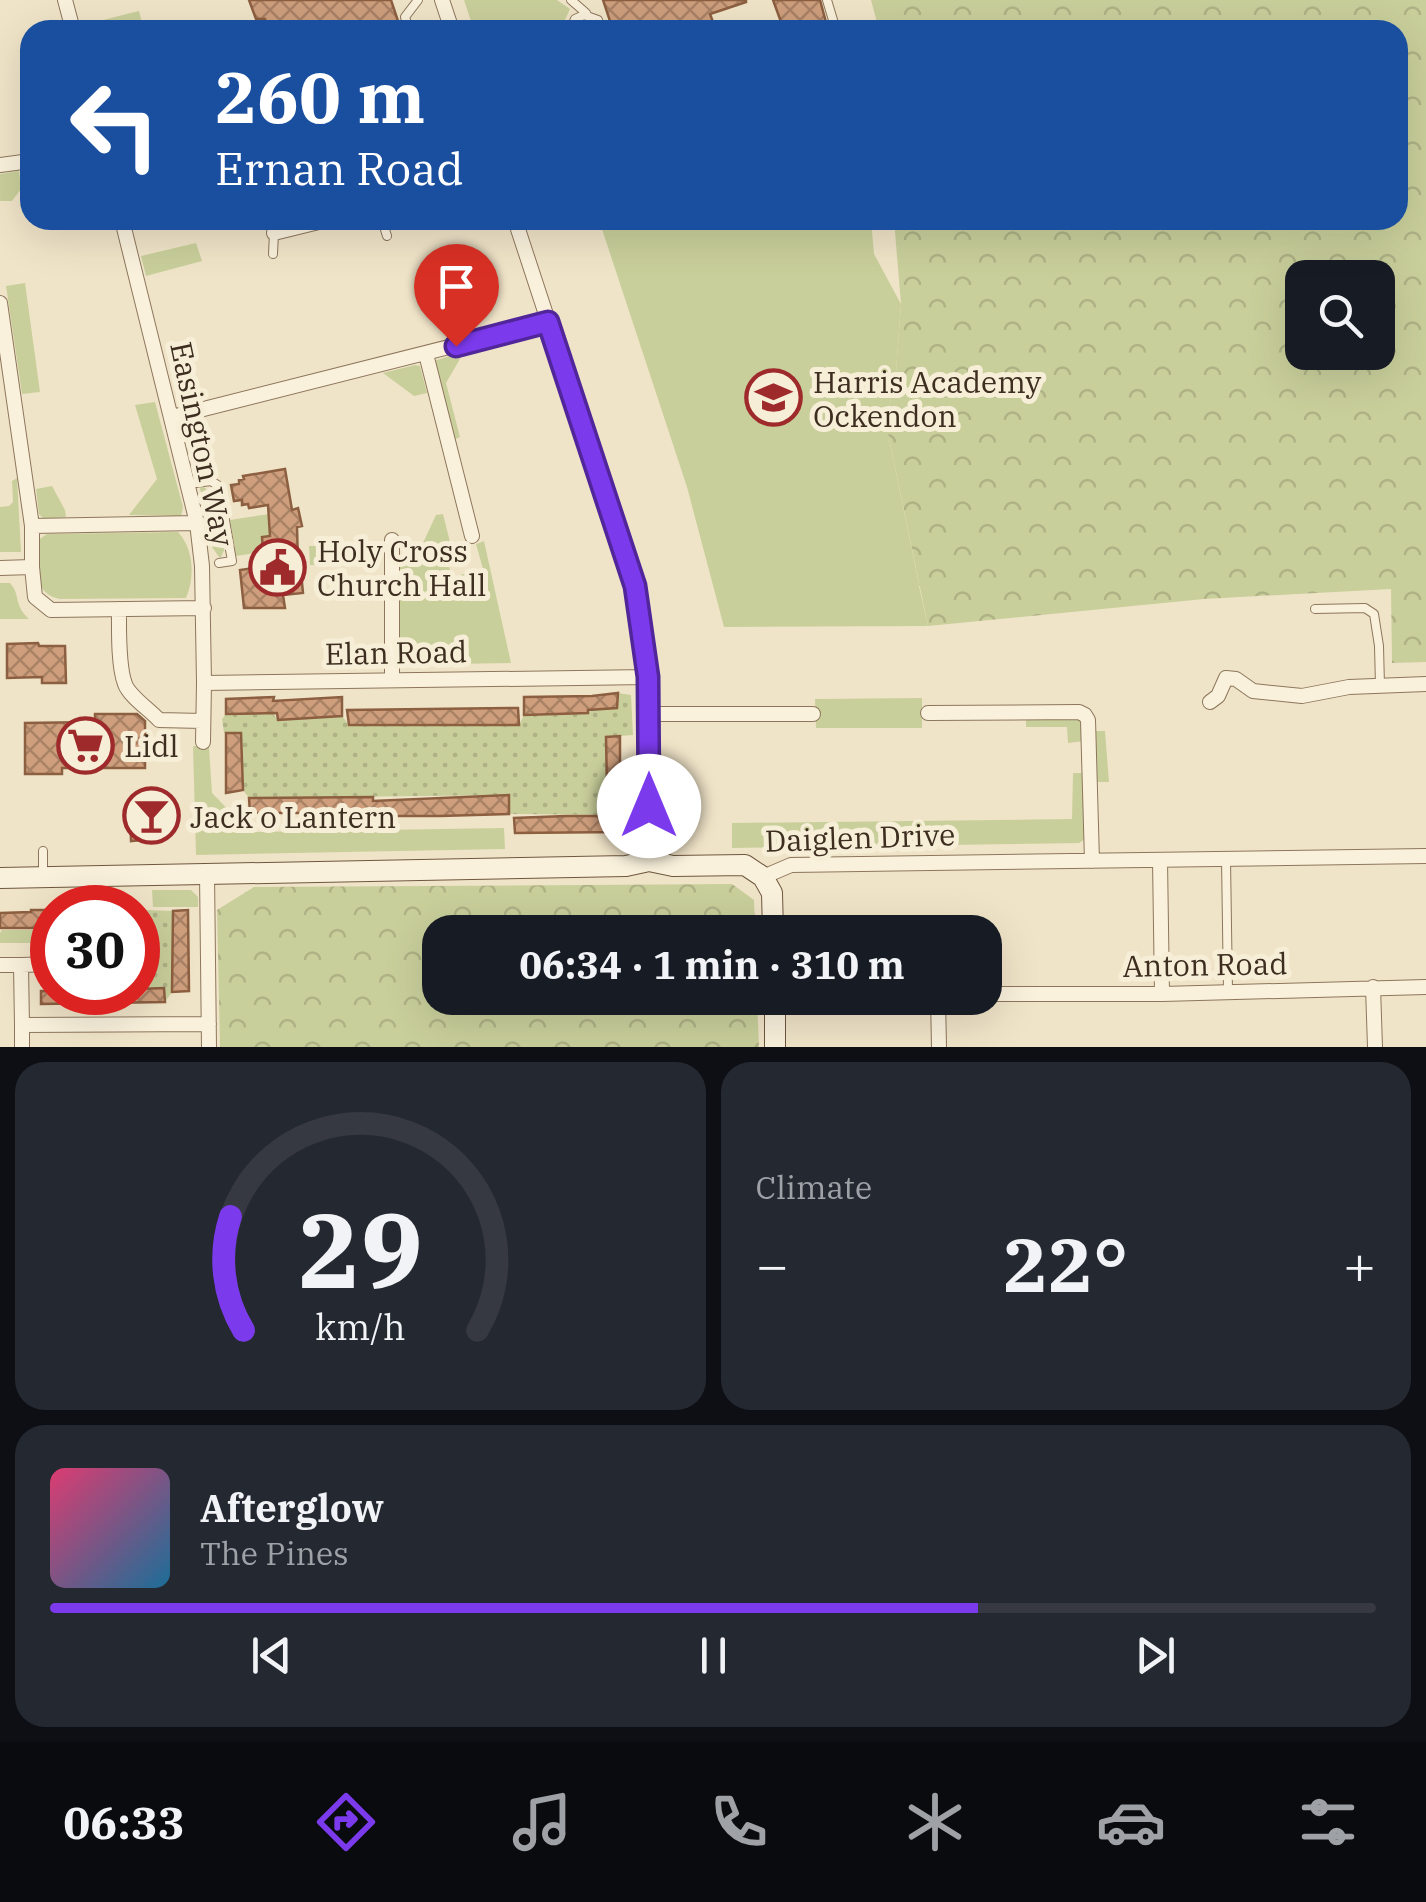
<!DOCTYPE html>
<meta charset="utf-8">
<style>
:root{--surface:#171b24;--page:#242831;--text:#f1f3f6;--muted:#9ea1a6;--line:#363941;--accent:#7c3aed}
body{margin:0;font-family:"IBM Plex Serif",serif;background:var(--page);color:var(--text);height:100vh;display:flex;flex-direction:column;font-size:38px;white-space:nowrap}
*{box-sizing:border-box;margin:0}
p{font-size:32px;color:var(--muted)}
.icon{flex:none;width:55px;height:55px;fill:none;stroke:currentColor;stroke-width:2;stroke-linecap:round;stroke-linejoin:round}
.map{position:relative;height:1047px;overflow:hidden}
.details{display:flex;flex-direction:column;gap:15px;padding:15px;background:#0d0f14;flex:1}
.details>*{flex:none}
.hud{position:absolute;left:20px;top:20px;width:1388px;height:210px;border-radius:30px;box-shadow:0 10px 40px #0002;background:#1a4fa0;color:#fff;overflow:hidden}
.fabs{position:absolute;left:1285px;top:260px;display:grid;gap:20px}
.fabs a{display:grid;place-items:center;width:110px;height:110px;border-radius:20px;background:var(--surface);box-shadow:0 10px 40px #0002;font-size:50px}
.speed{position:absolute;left:30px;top:885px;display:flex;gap:20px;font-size:50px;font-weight:700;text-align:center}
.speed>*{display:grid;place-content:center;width:130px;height:130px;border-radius:50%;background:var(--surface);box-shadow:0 10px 40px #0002;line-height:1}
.speed .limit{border:15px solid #d22;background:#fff;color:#111}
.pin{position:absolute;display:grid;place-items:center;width:85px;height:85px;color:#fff;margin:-102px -42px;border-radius:50% 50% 50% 0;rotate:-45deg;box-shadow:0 0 10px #0007}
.pin .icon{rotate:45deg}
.me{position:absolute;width:110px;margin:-55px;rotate:0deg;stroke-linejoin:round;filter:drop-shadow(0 0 8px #0008)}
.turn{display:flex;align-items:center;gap:35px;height:210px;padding:0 30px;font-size:45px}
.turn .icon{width:130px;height:130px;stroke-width:2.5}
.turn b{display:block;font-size:70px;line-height:85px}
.big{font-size:75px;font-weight:800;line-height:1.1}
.details .widget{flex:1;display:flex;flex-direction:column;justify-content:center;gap:15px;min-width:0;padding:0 35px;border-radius:30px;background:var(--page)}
.details .dial{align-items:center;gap:0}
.dial svg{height:260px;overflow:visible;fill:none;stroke:var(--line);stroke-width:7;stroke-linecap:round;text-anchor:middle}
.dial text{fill:var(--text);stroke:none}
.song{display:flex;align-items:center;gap:30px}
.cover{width:120px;height:120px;border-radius:15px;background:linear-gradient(135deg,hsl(340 70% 55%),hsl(200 70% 35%))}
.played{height:10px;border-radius:5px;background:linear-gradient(90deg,var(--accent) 70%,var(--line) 70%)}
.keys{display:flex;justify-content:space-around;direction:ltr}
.heat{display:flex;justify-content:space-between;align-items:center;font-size:55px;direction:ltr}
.details .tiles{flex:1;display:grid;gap:15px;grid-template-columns:1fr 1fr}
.widget:last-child{grid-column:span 2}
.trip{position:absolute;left:422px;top:915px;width:580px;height:100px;border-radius:30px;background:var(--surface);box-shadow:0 10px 40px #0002;font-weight:800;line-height:100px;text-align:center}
.menu{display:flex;height:160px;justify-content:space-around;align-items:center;background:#090b0e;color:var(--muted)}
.menu .icon{width:70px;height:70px}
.menu .selected{color:var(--accent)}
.menu b{font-size:45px;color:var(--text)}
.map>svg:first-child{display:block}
.grass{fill:#c9cf9b;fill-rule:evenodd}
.forest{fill:url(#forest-crowns);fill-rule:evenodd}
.garden{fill:url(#garden-dots)}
.building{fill:url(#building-cross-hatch);stroke:#8d5f41;stroke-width:2.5}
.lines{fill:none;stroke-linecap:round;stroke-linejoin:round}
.lane-casing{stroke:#8d765c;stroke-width:10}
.street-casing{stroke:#8d765c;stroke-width:16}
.secondary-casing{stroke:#6f573f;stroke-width:22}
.lane{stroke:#faf1dc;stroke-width:8}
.street{stroke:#faf1dc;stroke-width:14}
.secondary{stroke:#faf1dc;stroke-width:20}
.route-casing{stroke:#51269a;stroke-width:25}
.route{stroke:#7c3aed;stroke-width:18}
.labels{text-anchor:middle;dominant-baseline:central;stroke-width:10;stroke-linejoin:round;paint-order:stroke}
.poi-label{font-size:30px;fill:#3d2e20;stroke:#f7eed8;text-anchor:start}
.street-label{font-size:30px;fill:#3d2e20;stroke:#f7eed8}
</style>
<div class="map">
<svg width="1426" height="1047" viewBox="0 0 1426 1047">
<defs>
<pattern id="forest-crowns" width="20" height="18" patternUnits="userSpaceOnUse" patternTransform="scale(2.5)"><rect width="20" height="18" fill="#c9cf9b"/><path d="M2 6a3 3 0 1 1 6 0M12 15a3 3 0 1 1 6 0" fill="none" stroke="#aeb285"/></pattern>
<pattern id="garden-dots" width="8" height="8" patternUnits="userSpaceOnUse" patternTransform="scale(2.5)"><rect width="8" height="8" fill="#c9cf9b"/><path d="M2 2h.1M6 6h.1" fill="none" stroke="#aeb285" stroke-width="1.8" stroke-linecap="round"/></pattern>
<pattern id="building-cross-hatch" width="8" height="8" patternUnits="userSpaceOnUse" patternTransform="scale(2.5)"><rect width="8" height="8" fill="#cf9f7d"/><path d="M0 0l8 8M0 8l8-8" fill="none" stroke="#a98266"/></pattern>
</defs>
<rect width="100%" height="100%" fill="#f0e4c8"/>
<path class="grass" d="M464,0h93l13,9 -7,15 1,6h-90z
M1426,0l-29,564 -478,22 9,40 -204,1 -37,-140 -88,-267h272l3,34 27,50 -5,68 -10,52 33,160 -18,-364h497v-190zM1302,278h76v74h-76z
M139,11l5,19h-60l-1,-5z
M19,171l2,18 -9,12h-12v-27z
M196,243l6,18 -56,15 -5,-20z
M25,283l15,109 -18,2 -16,-108z
M464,352l-18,31 14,54 -9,4 -21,-79z
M415,365l5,1 7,27 -13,3 -31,-23z
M155,402l28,105 -2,9 -52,-1 28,-36 -22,-74z
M17,478l4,74h-21v-45l9,-1 4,-4 -1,-21z
M52,486l13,24 1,7 -22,2 -5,-5 -3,-25z
M204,487l13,12 9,47 -5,11h-2l-7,-10 -12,-59z
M276,513l-6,23 -8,1 1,15 -27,4 -6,-36z
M443,514l8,32 -6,5 7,26 31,-8 -7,-25 8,-3 27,122 -111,2v-15l-5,-5v-87l28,-15 13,-28z
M178,532c16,17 17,45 8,66l-126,1c-29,-6 -22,-33 -23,-58l10,-7z
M309,546h54l6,4 2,10 -3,5h-58z
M0,583h10c11,12 3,21 19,36h-29z
M922,698v30h-106l-1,-29z
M1026,717h52l6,5 1,19 -17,2 -1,-16h-41z
M1095,731h10l4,51h-13z
M193,746l16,1 3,46 38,39 254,-4 1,21 -309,6z
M1073,773h13l1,65 -8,5 -347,5v-25l340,-4z
M152,890h39l7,7v10h-45z
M2,930h34l1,2h4l1,-2h10v13h-52v-10z"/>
<path class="forest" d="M871,0h555v662l-34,1 -1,-74 -187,10 -276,27 -42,-202 10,-52 5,-68 -7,-84h504v-190h-519zM1302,278h76v74h-76z
M732,884l22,16 1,32h-315v66h317l2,49h-539l-3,-137 37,-23z"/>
<path class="garden" d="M618,693l13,2 2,40 -27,2v56l19,1 1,21 -117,-1 -1,-19 -259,3 -6,-8 -2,-57h-17l-2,-14 4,-5 46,-1 6,7 64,-4 7,9h170l5,-10 64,-2 5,-3 24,-2z
M146,910l27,1 -1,81 -7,10 -1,-14 -26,1v-63l8,-1z"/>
<path class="building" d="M249,0h142l10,30h-132l-4,-11h-9z
M603,0h143v2l-36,12 6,16h-103z
M773,0h47l7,26 -9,4h-34z
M285,469l7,41 6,-2 4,18 -5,1 1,35h2l3,31 -20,2 2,13h-41l-4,-38 14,-2v-3h10l-2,-28 8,-1 -2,-31 -19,3 -1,-4 -6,1v-5l-8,1 -3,-16 8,-1v-4l5,-1 -1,-3z
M38,643l1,3h26l1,37h-24v-6l-35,1v-34z
M618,693l-1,15 -29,2v3l-64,2v-18l68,-1z
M274,697l-1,4 69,-4v19l-64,4 -1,-7 -51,1v-15z
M518,708l1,17h-170l-2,-15z
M95,714h42l8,7v47h-83v6h-37v-51l70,-1z
M226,733h15l2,57 -17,3z
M620,736v52l-13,1 -1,-52z
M509,795v19l-69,2h-131v-3h-59l-1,-15 124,-1v4z
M171,800l1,32h-31v8l-10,1 -1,-40z
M566,816h53l1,16 -105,1 -1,-15z
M31,910h21v18h-52v-15l31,-1z
M188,910l1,81 -17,1 1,-81z
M164,988l1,14 -124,2v-13l97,1v-3z"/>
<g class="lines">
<defs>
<path id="lane" d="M571,0l15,13
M827,0l9,30
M409,30l-4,-13 13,-17
M570,30l5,-11 9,-4 14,5 4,10
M267,220l7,13 -1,21
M382,220l5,16
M188,484l23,-3 8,5 13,75 -13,2
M1315,609l50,-1 9,6 5,32 1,40
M43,851v26
M1226,859l2,133"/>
<path id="street" d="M65,0l8,30
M442,0l10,30
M0,165l30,-4
M122,220l75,303 5,43 2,117
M515,220l120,366 13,91 1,184
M274,233l53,-13
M0,303l32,223v41
M426,354l46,182
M172,417l376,-95
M32,526l165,-3
M392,540v139
M0,568l32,-1 3,30 16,13 153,-2
M119,609c0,20 -1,57 6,75 4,12 25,26 34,36l44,1
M1210,702l8,-6 8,-18 10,1 17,12 49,5 47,-9 77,-3
M928,713l151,-1 6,3 3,5 4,141
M649,714h164
M203,742l1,-59 444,-6
M1160,860l2,134
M207,873l2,174
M763,877l28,-12 635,-9
M0,965h21l1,60
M21,965l31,-1
M1373,987l2,60
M985,994h177l264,-7
M938,998l1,49
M22,1047v-22l187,-1"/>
<path id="secondary" d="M0,878l626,-12 23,-5 24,5 72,-1 18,12 9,16 1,39
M775,1047v-49"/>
</defs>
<use href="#lane" class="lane-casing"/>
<use href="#street" class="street-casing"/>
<use href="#secondary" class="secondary-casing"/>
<use href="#lane" class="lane"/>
<use href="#street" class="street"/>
<use href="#secondary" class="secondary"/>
</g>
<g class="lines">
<defs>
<path id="route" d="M456,346l92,-24 87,264 13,91 1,129"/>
</defs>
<use href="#route" class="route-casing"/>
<use href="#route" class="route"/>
</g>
<defs>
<symbol id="school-ring" viewBox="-11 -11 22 22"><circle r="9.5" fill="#f7eed8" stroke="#9e2a2b" stroke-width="1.5"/><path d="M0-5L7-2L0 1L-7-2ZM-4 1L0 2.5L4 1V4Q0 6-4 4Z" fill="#9e2a2b"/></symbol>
<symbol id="civic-ring" viewBox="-11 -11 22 22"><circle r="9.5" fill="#f7eed8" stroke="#9e2a2b" stroke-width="1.5"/><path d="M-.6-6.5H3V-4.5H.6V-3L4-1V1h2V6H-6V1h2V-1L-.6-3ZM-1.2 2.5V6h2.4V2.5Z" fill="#9e2a2b"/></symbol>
<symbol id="supermarket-ring" viewBox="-11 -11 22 22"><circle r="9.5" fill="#f7eed8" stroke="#9e2a2b" stroke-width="1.5"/><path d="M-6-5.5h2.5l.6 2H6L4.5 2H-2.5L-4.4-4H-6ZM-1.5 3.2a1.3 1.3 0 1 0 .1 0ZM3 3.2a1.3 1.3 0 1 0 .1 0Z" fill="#9e2a2b"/></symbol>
<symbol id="bar-ring" viewBox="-11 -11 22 22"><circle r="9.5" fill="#f7eed8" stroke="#9e2a2b" stroke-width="1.5"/><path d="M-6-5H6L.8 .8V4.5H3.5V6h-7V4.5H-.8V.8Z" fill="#9e2a2b"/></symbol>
</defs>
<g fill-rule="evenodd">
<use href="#school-ring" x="742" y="366" width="63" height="63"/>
<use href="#civic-ring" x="246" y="536" width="63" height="63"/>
<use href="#supermarket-ring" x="54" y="714" width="63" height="63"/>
<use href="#bar-ring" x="120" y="784" width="63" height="63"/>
</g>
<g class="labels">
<g class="poi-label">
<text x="813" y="381">Harris Academy<tspan x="813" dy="34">Ockendon</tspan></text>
<text x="317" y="550">Holy Cross<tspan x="317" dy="34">Church Hall</tspan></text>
<text x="124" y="745">Lidl</text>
<text x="190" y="816">Jack o Lantern</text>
</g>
<g class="street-label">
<text transform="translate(203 444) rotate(78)">Easington Way</text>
<text transform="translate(396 652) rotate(-1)">Elan Road</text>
<text transform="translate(860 837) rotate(-2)">Daiglen Drive</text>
<text transform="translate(1205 964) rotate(-1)">Anton Road</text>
</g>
</g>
</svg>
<div class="fabs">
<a><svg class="icon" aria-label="search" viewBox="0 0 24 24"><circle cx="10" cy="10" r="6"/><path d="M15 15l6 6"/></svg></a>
</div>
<div class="speed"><div class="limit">30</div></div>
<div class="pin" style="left:456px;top:346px;background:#d93025"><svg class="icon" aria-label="arrive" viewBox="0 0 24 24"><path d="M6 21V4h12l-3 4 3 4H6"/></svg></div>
<svg class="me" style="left:649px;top:806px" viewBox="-20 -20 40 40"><circle r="19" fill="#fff"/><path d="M0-13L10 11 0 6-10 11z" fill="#7c3aed"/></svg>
<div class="trip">06:34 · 1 min · 310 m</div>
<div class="hud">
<div class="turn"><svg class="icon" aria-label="left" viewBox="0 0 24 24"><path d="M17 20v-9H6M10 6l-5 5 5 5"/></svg><div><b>260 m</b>Ernan Road</div></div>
</div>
</div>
<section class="details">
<div class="tiles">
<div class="widget dial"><svg viewBox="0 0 100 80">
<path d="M14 69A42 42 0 1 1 86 69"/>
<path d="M14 69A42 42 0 0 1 10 34" stroke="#7c3aed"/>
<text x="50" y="56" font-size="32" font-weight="700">29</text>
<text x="50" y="72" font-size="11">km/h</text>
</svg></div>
<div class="widget"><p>Climate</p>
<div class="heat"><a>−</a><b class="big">22°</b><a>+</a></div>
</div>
<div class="widget">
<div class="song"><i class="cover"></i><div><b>Afterglow</b><p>The Pines</p></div></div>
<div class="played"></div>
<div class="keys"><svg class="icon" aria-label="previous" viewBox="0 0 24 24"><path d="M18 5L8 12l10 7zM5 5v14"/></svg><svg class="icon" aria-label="pause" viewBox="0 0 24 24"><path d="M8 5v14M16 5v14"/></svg><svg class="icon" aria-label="next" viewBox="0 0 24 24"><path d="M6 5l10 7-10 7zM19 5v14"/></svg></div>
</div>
</div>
</section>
<nav class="menu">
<b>06:33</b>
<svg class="icon selected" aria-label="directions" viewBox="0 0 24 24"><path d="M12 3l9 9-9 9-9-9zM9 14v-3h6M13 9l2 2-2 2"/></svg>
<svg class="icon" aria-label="music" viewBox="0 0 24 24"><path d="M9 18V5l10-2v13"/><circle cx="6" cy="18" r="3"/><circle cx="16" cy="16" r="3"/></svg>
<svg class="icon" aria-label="phone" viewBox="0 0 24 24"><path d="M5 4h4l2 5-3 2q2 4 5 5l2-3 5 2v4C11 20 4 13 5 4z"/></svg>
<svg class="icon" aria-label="climate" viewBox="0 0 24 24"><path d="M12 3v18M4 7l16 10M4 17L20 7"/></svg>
<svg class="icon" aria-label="car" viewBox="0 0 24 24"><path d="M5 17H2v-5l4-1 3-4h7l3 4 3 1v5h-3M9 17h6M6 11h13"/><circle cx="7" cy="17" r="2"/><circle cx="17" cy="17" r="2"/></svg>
<svg class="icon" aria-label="filters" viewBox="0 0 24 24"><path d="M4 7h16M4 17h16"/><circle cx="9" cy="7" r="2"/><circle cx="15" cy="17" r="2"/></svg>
</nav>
